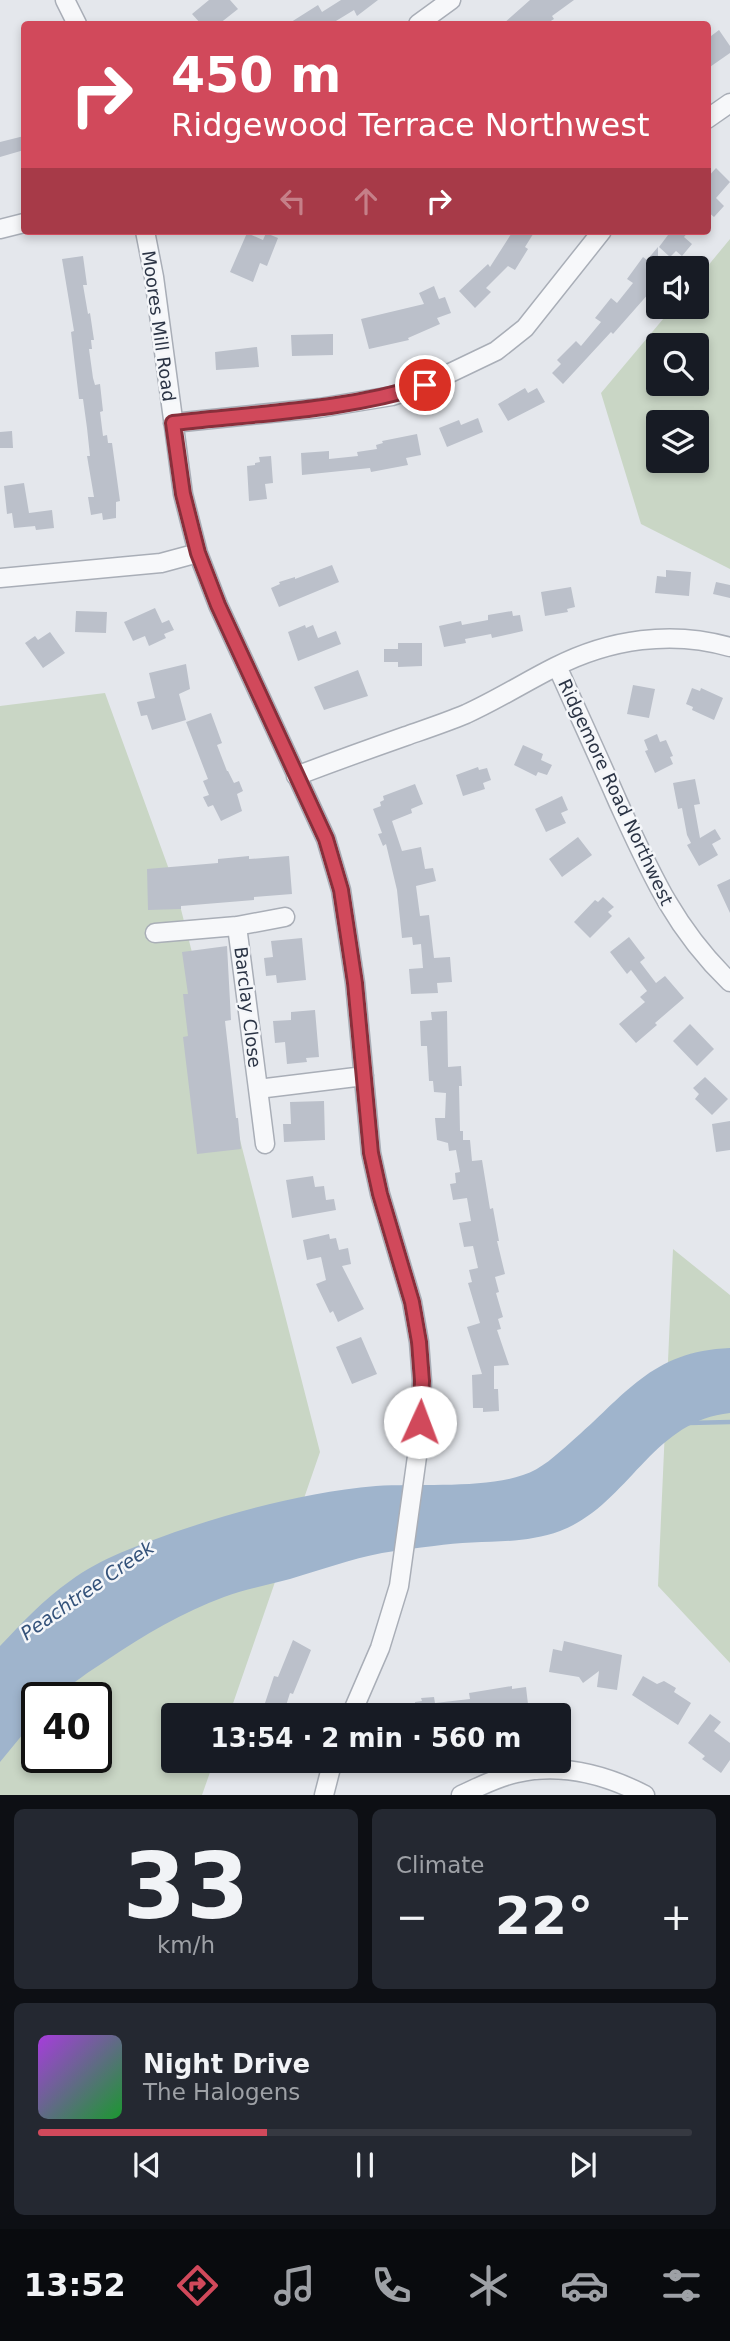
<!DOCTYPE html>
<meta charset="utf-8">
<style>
:root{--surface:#171b24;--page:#242831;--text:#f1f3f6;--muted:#9ea1a6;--line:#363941;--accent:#d1495b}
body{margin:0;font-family:"DejaVu Sans",sans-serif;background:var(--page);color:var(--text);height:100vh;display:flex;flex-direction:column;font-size:26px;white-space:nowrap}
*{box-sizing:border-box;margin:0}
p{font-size:23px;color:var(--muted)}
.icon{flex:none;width:38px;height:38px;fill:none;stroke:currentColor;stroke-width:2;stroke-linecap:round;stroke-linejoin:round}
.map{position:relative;height:1795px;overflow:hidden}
.drawer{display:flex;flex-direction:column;gap:14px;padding:14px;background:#0d0f14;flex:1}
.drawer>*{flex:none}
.hud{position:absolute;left:21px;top:21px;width:690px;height:214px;border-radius:7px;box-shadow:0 4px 10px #0003;background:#d1495b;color:#fff;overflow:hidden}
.fabs{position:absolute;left:646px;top:256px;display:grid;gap:14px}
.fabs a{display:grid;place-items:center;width:63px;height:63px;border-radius:7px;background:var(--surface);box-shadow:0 4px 10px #0003;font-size:35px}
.speed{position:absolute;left:21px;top:1682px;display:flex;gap:14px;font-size:35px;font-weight:700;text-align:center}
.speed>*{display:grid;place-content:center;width:91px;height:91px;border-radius:50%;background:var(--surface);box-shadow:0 4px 10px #0003;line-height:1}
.speed .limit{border:4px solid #111;border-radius:10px;background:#fff;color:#111}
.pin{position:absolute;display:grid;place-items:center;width:60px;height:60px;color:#fff;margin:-30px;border:4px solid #fff;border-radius:50%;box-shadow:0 2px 7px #0007}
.me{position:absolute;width:77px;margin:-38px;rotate:2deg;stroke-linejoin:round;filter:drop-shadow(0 0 5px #0008)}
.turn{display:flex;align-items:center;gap:24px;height:147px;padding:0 35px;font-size:32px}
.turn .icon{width:91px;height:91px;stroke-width:2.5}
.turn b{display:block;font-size:49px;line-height:60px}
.lanes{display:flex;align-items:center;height:66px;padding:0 35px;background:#0003;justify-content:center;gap:35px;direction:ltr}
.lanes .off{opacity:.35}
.big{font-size:52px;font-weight:800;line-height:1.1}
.drawer .card{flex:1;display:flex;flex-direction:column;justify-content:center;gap:10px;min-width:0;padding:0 24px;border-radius:10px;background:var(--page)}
.drawer .dial{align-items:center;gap:0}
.dial b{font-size:91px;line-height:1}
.song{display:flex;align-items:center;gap:21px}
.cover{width:84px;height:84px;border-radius:10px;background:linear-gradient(135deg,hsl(280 70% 55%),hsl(130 70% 35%))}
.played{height:7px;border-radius:4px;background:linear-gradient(90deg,var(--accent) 35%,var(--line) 35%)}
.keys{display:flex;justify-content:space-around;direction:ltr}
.heat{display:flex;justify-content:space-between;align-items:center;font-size:38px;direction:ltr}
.drawer .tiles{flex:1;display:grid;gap:14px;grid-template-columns:1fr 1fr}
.card:last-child{grid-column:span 2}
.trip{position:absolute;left:161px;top:1703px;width:410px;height:70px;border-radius:7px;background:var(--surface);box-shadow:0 4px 10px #0003;font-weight:800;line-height:70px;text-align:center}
.menu{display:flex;height:112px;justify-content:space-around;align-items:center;background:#090b0e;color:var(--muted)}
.menu .icon{width:49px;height:49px}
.menu .active{color:var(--accent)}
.menu b{font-size:32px;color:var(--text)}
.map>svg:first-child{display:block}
.green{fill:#c9d6c5;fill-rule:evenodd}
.water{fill:#9fb4cc}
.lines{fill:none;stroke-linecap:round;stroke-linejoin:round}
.stream{stroke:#9fb4cc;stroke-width:4.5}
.building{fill:#bbc0ca}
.minor-casing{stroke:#a9aeb7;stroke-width:21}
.minor{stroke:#f7f8fa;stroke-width:18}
.route-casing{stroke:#882f3b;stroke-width:18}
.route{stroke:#d1495b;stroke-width:12}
.labels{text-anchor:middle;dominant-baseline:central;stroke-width:5;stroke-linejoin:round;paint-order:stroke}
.street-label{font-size:18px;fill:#2b3445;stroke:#f4f6f9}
.water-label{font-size:19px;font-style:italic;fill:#34527a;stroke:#f4f6f9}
</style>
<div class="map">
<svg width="730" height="1795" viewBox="0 0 730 1795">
<rect width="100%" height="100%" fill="#e4e7ec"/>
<path class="green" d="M730,239v330l-89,-45 -40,-131 73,-87h22l1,-27zM658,345h38v38h-38zM658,422h38v38h-38z
M105,693l70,193 145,566 -91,263h-56v45l41,1 -12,34h-202v-1089zM37,1698h59v59h-59z
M673,1249l57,46v368l-72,-77z"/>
<path class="water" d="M730,1348v65c-79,8 -101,92 -170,118 -40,15 -84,8 -126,15 -17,2 -35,4 -52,7 -31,6 -62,17 -92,26 -22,6 -45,10 -66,18 -41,15 -80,38 -117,63 -17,11 -35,23 -50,37l-20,1v19l-37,45v-116c22,-23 43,-46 70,-65 31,-23 69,-36 105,-49 65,-22 132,-40 201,-46 44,-3 107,3 147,-11 19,-6 33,-20 48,-33 54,-46 80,-91 159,-94z"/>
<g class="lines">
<path class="stream" d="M689,1423l41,-1"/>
</g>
<path class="building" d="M209,0h21l8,9 -19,15h-18l-9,-10z
M341,0h37l-21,16 -3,-6 -23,14h-43l30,-19 4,7z
M530,0h44l-22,16 2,3 -8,5h-43z
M719,30l11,16v7l-23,16v-30z
M24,136v14l-24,7v-15z
M716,168l14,14 -14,16 8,8 -10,11 -7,-6v-33z
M513,231h22l-10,16 3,2 -13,21 -7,-4 -22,22 5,4 -16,16 -16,-17 29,-27 2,3z
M671,231h18l-5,6 8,7 -10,12 -6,-5 -6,6 -11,-10z
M247,233l16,7 3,-7 12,5 -11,28 -7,-3 -7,19 -23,-10z
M658,247v27l-12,15 4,3 -37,42 -2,-2 -48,52 -11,-11 9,-9 -4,-4 19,-19 5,5 20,-24 -6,-4 16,-20 6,5 16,-20 -6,-4 16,-22 4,3z
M83,256l4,29h-4l5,29 2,-1 4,27h-3l1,9h-3l4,29 2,7 5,-1 3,27 -3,1 3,24 4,-1 1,8h4l8,58 -4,1v16l-13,2 -1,-7 -11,2 -3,-18h6l-7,-41h3l-3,-28 -4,-29h-4l-8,-67 3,-1 -12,-72z
M434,286l5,13 6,-2 6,16 -14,5 3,6 -32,14 1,2 -40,9 -8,-30 63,-15 -5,-11z
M333,334v21l-41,1 -1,-21z
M257,347l2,20 -43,3 -1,-18z
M525,388l3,5 9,-5 8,14 -37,19 -10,-17z
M478,418l5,14 -36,15 -8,-19 20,-8 2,5z
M12,431l1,17h-13v-16z
M417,434l4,21 -15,3 2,7 -37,7 -1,-4 -68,7 -1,-22 28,-2v8l29,-3 -1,-4 20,-3 -1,-4 7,-2 -1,-2z
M271,456l2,27 -8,1 2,15 -18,2 -2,-35 8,-1v-2l5,-1 -1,-5z
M24,483l5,30 23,-3 2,18 -18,2 -1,-4 -21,2 -2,-15 -5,1 -3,-28z
M332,565l7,17 -60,25 -8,-19 9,-4 -1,-2 16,-5v2z
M666,570l25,2 -2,24 -34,-3 2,-17 9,1z
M716,582l14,3v13l-17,-4z
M571,587l4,20 -8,2 1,3 -23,4 -4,-24z
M155,608l7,15 7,-3 5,10 -10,4 2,4 -17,8 -4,-10 -12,5 -9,-19z
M76,611l31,1 -1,21 -31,-1z
M512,611l1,5 7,-1 3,16 -31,7 -1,-4 -26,5 1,4 -22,4 -5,-21 22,-5 1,4 26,-5v-5z
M305,625l1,3 7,-3 5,13 18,-7 5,13 -43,17 -10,-29z
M50,632l15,21 -22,15 -18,-25 10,-7 3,4z
M398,643h24v23l-24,1v-5h-14v-13h14z
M186,664l4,25 -11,5 7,26 -34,10 -5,-15 -6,1 -4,-14 18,-4 -6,-25z
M358,670l10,26 -44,14 -10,-23z
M633,685l22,4 -6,29 -22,-4z
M692,688l8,3 1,-3 22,10 -9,22 -22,-10 1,-3 -7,-3z
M211,713l11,30 -5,2 10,26h1l6,12 5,-2 4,10 -6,3 5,17 -21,10 -8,-16 -5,2 -5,-10 6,-2 -6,-14 5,-2 -22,-57z
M657,734l3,8 6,-2 7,16 -3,1 3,7 -18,9 -10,-22 3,-1 -4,-10z
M523,745l20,9 -2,6 11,5 -5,10 -9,-3 -2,4 -22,-11z
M478,767l1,3 8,-2 4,12 -8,3 2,6 -22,7 -7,-21z
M695,779l5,25 -6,1 6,33 15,-9 6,10 -9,5 6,11 -19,11 -12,-21 4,-2 -4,-8 -5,-27 -4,1 -5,-26z
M415,784l8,20 -12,5 1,4 -20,8 10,30 19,-4 4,22 8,-1 3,13 -20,5 4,30 9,-1 5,43 16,-1 2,25 -15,1 1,10 -27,1 -2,-25 14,-1 -2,-24 -8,1 -1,-8 -10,1 -5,-48 -11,-46 -3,2 -5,-12 4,-1 -9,-24 8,-3 -1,-4 4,-2 -1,-4z
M562,796l6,14 -7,3 5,10 -20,9 -11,-23z
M578,837l14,18 -30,22 -13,-18z
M249,856v3l40,-3 3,38 -38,3v3l-73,6v3l-33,1 -1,-41 71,-6v-4z
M730,879v34l-13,-28z
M603,897l11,10 -6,5 4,4 -22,22 -16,-16 21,-22 3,2z
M629,937l16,21 -5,4 16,21 9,-7 19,22 -29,25 2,2 -21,18 -17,-19 26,-22 -5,-5 7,-6 -16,-21 -4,4 -17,-22z
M302,938l4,42 -29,3 -1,-8 -10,1 -2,-18 9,-1 -2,-16z
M227,946l4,74 -6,1 11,97h2l3,31 -44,5 -14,-117 5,-1 -5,-42h5l-6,-42z
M315,1010l4,47 -13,1 1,4 -20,2 -2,-22 -10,1 -2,-22 18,-1v-8z
M447,1011l1,56 13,-1 1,20h-3l1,45h3v9h7l2,21 10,-1 8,49 3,-1 6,33h-2l8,33 -10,3 4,15 -3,1 7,24 -5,2 3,10 -4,1 12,35 -15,1v23h4l1,22 -16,1v-4h-10l-1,-33 10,-1 -15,-47 13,-4 -12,-40 4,-1 -3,-12 9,-2 -5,-22 -9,1 -5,-24 12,-2 -4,-23 -14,2 -3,-16 6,-1 -1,-10 5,-1 -4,-22 -7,1 -1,-8 -11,-3 -2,-22h10l1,-25 -12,-1 -1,-11h-4l-2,-35h-6l-1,-25 12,-1 -1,-8z
M690,1024l24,25 -17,17 -24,-25z
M705,1077l23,22 -16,16 -17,-16 4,-5 -6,-6z
M324,1101l1,39 -41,2 -1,-18h8l-1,-22z
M730,1121v29l-14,2 -4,-28z
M313,1176l2,11 9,-1 2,14 8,-1 2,11 -44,8 -6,-38z
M329,1234l1,5 6,-1 3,12 9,-2 3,16 -9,2 22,43 -26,13 -5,-11 -3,2 -14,-29 10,-4 -5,-23 -14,3 -4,-20z
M361,1337l16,37 -25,10 -16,-37z
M293,1640l18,10 -18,44 -3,-1 -7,22h-22l13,-39 4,1z
M564,1641l58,14 -5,35 -20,-3 2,-16 -16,12 -4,-6 -30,-5 4,-23 9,2z
M643,1676l14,8 7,-3 12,7 -2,4 17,11 -13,22 -46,-30z
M512,1686v3l14,-2 3,26 -22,2h-116v-9l24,-2v-2l7,-1 -1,-3 13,-1 1,6 35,-4 -1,-6z
M710,1714l11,8 -7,9 16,12v17l-9,13 -19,-14 3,-3 -17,-13z"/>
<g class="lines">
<defs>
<path id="minor" d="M65,0l12,24
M418,24l33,-24
M707,119l23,-16
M0,229l24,-6
M145,231l9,46 29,217 15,59 20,52 108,234 15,51 14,93 16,170 9,41 32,108 7,40 3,39 -3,61 -20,144 -19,62 -29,67
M173,423l146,-15 73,-12 33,-11 71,-34 29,-23 77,-97
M0,578l161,-15 37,-10
M557,666c20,45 41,90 61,136 32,70 56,126 112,180
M296,776c37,-14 73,-27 110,-40 20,-7 41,-14 60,-22 31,-14 59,-32 89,-47 55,-28 117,-37 175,-20
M237,926l21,163 106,-13
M155,933l82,-7 48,-9
M258,1089l7,55
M324,1795l9,-35
M461,1795c18,-8 36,-18 56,-22 44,-10 89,2 128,22"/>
</defs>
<use href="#minor" class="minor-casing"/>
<use href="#minor" class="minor"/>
</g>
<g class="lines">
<defs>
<path id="route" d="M420,1422l2,-41 -3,-39 -7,-40 -32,-108 -9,-41 -16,-170 -14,-93 -15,-51 -108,-234 -20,-52 -15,-59 -10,-71c84,-10 171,-12 252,-38"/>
</defs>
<use href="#route" class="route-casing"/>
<use href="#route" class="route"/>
</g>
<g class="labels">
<g class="street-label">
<text transform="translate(159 326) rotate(82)">Moores Mill Road</text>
<text transform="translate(616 792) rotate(65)">Ridgemore Road Northwest</text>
<text transform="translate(248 1007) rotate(83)">Barclay Close</text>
</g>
<g class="water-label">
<text transform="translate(87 1590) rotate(-35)">Peachtree Creek</text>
</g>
</g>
</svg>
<div class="fabs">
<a><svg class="icon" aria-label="sound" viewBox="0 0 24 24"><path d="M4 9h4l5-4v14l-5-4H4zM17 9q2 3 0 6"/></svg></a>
<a><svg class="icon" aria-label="search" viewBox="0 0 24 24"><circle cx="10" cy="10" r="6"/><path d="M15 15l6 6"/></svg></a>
<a><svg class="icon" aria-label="layers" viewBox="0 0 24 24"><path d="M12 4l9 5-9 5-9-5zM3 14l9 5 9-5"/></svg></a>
</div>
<div class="speed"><div class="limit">40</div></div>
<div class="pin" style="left:425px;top:385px;background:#d93025"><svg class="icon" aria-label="arrive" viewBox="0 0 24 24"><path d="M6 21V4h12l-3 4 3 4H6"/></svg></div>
<svg class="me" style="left:420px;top:1422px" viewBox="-20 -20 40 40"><circle r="19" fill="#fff"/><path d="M0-13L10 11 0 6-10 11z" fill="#d1495b"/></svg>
<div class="trip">13:54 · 2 min · 560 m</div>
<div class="hud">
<div class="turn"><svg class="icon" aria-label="right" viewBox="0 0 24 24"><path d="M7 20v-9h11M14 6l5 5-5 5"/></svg><div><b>450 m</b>Ridgewood Terrace Northwest</div></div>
<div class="lanes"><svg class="icon off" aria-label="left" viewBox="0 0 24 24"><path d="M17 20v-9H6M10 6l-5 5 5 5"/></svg><svg class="icon off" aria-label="ahead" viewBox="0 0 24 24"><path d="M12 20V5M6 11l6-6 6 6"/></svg><svg class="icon" aria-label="right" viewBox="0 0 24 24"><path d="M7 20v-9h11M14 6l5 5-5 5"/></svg></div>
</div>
</div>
<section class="drawer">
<div class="tiles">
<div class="card dial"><b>33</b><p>km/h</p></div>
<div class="card"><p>Climate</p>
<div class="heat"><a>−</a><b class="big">22°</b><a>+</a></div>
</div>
<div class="card">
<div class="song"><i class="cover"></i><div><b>Night Drive</b><p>The Halogens</p></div></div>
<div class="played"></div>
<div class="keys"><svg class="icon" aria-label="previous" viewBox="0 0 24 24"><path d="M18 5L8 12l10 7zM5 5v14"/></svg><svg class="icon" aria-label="pause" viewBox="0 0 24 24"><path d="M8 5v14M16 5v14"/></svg><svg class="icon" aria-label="next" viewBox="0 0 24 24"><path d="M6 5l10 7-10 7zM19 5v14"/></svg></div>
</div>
</div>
</section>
<nav class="menu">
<b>13:52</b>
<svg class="icon active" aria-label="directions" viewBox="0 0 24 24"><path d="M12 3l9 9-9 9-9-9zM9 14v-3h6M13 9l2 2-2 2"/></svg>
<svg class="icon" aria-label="music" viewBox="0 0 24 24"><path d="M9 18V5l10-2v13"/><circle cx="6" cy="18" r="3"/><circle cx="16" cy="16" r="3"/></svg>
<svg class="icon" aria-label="phone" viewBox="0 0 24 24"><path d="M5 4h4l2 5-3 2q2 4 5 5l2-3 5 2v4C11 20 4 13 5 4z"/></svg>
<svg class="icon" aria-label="climate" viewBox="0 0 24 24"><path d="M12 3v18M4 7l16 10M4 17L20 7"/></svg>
<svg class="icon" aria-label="car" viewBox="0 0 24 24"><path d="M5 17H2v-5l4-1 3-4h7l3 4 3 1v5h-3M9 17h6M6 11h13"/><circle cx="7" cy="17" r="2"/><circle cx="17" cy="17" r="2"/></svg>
<svg class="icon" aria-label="filters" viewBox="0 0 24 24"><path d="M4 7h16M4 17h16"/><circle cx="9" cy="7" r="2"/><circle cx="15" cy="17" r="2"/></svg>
</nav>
